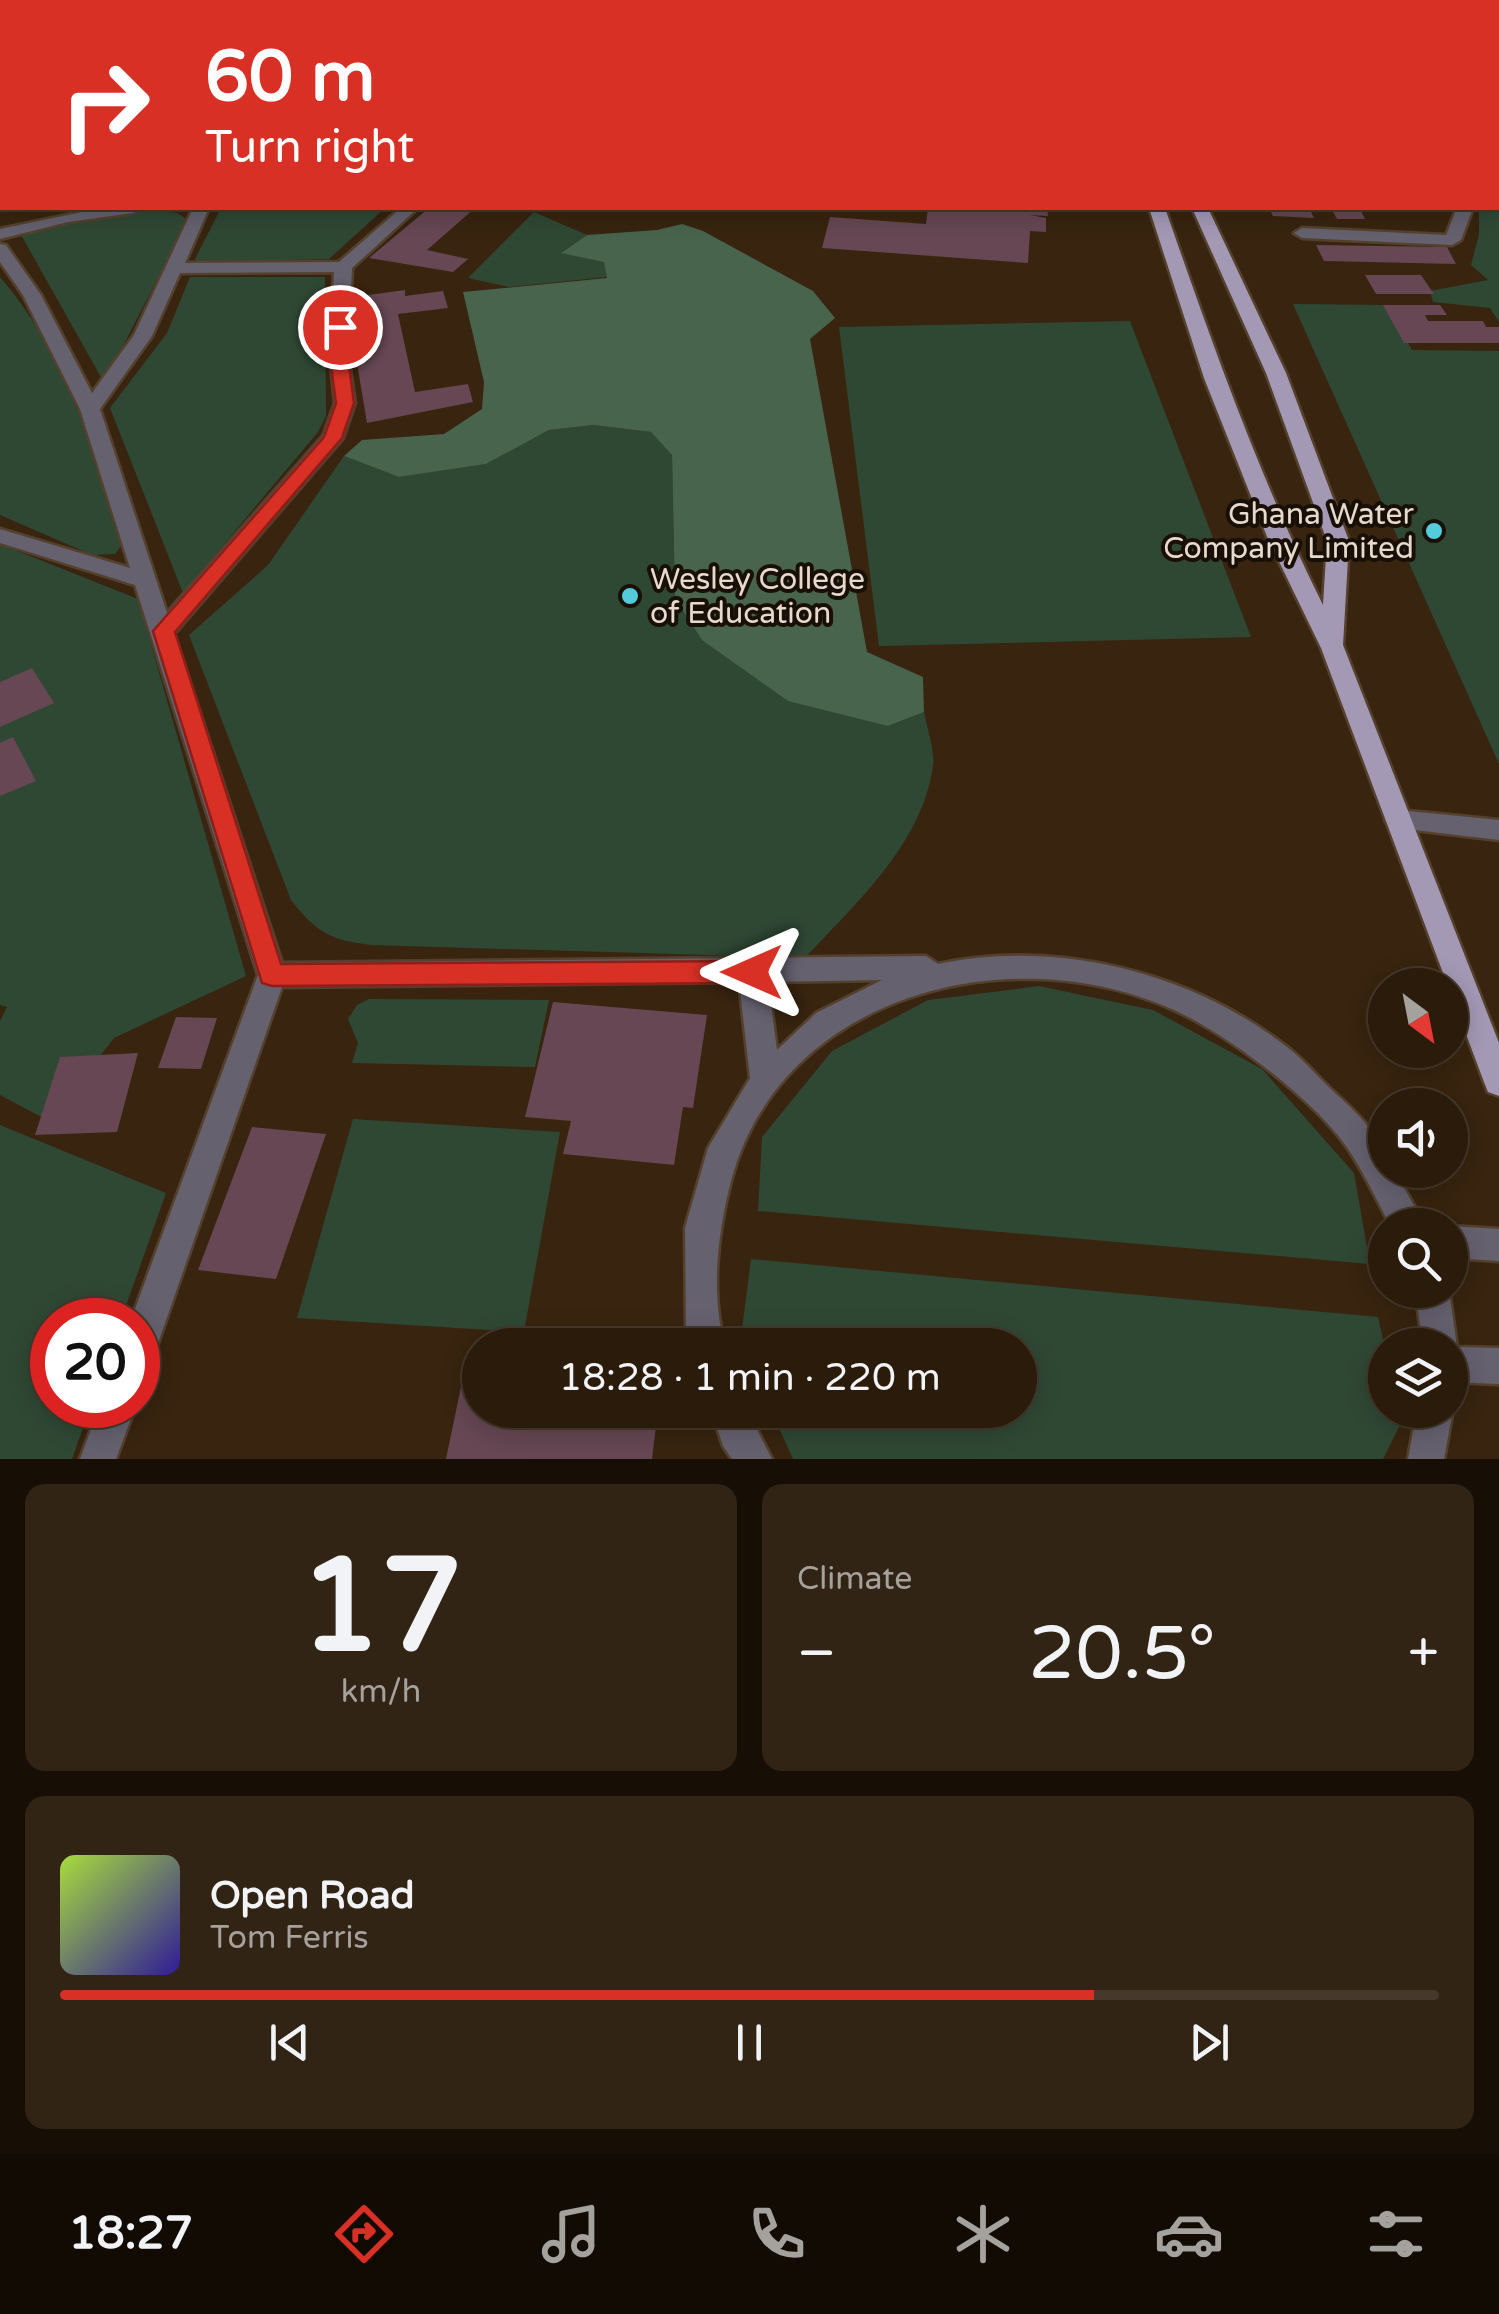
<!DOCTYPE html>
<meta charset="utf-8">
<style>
:root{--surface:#2a1b0b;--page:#322414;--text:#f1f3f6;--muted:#a5a19d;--line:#46392c;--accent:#d93025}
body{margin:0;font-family:"Varela Round",sans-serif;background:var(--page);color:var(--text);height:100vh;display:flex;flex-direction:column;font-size:38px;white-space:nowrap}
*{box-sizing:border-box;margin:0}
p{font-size:32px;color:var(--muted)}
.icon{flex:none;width:55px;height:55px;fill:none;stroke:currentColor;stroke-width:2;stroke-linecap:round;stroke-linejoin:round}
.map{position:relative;height:1459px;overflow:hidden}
.side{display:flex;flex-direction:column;gap:25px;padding:25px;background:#170f06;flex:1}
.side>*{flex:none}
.top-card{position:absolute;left:0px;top:0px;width:1500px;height:210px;box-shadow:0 5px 25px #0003,0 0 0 2px var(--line);background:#d93025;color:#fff;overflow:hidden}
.needle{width:65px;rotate:148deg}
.controls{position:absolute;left:1368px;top:968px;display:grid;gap:20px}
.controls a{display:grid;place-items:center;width:100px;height:100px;border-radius:50%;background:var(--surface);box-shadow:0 5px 25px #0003,0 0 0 2px var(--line);font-size:50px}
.speed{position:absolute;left:30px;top:1298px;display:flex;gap:20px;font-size:50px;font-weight:700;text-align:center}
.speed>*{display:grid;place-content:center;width:130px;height:130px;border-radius:50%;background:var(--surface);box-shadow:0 5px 25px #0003,0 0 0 2px var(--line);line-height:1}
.speed .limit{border:15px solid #d22;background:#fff;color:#111}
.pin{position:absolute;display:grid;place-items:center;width:85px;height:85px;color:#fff;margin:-42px;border:5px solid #fff;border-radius:50%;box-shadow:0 2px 10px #0007}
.me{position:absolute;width:110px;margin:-55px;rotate:270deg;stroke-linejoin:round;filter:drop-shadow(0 0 8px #0008)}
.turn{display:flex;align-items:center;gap:35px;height:210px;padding:0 40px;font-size:45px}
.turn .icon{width:130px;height:130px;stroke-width:2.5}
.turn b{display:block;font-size:70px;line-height:85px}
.big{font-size:75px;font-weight:600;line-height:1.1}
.side .widget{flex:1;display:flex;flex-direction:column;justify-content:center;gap:15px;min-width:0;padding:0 35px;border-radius:20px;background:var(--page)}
.side .dial{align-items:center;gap:0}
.dial b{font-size:130px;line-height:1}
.song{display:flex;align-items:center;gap:30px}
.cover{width:120px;height:120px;border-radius:15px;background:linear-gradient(135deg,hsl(80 70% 55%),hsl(250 70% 35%))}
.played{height:10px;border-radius:5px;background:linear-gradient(90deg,var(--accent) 75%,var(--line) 75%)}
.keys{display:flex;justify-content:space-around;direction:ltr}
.heat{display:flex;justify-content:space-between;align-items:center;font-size:55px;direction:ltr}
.side .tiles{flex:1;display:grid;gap:25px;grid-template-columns:1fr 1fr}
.widget:last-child{grid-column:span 2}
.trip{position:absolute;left:462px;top:1328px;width:575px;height:100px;border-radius:50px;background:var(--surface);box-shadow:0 5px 25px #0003,0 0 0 2px var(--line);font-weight:600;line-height:100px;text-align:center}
.tabs{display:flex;height:160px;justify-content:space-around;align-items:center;background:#110b04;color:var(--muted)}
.tabs .icon{width:70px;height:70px}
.tabs .active{color:var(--accent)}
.tabs b{font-size:45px;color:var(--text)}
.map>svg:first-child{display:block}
.green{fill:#2f4834}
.forest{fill:#48644d}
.building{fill:#664753}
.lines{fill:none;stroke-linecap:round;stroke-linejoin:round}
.service-casing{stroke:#54412d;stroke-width:5}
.primary-casing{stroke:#54412d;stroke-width:5}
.trunk-casing{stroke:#54412d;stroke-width:4}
.service{fill:#66616f;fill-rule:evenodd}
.primary{fill:#a499b5;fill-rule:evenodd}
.trunk{fill:#b0a4c3;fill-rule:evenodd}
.route{fill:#d93025;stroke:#8d1f18;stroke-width:2.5}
.poi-dot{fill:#53cbdb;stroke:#181007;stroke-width:4}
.labels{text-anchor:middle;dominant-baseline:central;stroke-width:8;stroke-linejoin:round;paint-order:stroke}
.poi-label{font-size:30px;fill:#e7dacd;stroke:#181007;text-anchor:end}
</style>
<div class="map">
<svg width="1499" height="1459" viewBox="0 0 1499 1459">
<rect width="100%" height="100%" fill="#38240f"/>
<path class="green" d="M136,0h348l4,2h-361z
M1499,194v128l-9,-14 -57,-6 -3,-11 58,-11 -17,-15 8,-31v-23l19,-3z
M221,208h164l-56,51 -132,3 -2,-3z
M149,210l28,3 11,7 -82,159h-4l-82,-146 43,-12z
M534,212l53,23 -25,17 43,10 2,15 -98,10 -41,-9z
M0,277c68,79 93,171 121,269l-6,8 -23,1 -92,-40z
M190,277h135l1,139 -8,16 -135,161 -73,-185 57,-75z
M1293,304l94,1 25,45 87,1v413z
M1130,321l121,316 -372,9 -40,-319z
M593,425l58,7 21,22 3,144 213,128 36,-14c3,16 11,38 9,54 -11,78 -77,137 -128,192l-434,-13c-41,-5 -54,-12 -80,-45l-102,-265 79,-70 76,-109 55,21 87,-13 63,-34z
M0,544l138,55 108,377 -132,62 -65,83 -49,-26v-74l7,-14 -7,-2z
M1039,986l114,24 109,59 92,104 16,91 -612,-53 4,-74 70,-86 96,-51z
M369,999l180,1 -14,67 -183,-4 6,-20 -10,-24 9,-14z
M353,1119l207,13 -36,200 -227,-14z
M0,1125l166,68 -45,127h-69v85h39l-19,54h-72z
M751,1259l627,58 7,31v62h13l3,13 -18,36h-590l-22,-49h249v-65h-280z"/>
<path class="forest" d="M682,224l21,7 110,60 22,27 -25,21 57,313 56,25 1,35 -36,14 -100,-25 -86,-61 -27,-42 -3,-143 -21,-23 -58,-7 -44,5 -63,34 -87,13 -55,-21 18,-16 82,-6 38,-25 2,-27 -21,-90 144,-14 -3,-16 -43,-9 26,-18 70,-5z"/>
<path class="building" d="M429,208h46l-48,42 41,9 -15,13 -84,-14z
M928,208h119l1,8 -18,-1 16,3v14l-16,-1 -2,32 -206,-15 8,-31 96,7z
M1269,208h40l5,10 -41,-2z
M1360,209l5,10h-28l-5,-9z
M1316,245l131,2 9,17 -132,-3z
M1365,275h56l13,19h-58z
M405,290v6l38,-5 5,17 -50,6 17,78 53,-8 5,18 -106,21 -21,-125z
M1383,305h57l7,10h-22l3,6h55l3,6h13v16h-95z
M32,668l22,35 -54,24v-45z
M13,737l23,44 -36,15v-53z
M553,1002l154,13 -14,93 -10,-1 -9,58 -111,-11 8,-33 -46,-4z
M176,1017l41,1 -16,51 -43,-1z
M138,1053l-21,79 -82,3 25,-78z
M252,1127l74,7 -50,145 -78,-9z
M534,1333l120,8 -1,4h-121z
M468,1353l12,1v56h178l-6,49h-206z"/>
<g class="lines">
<defs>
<path id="service" d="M101,208h40l-8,5 -65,9 -68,17v-10z
M193,208h16l-24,55 154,-1 62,-54h17l-66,60 -4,89 7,46 -12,35 -169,196 108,329 644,-7 12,8c119,-25 253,8 349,83 16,12 30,29 45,43 23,22 53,45 53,80h9l31,55h-35c-14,-26 -27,-55 -44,-79 -34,-48 -119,-112 -172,-136 -162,-74 -393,-17 -443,171 -13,50 -21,113 -6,164h-34l-5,-17 -1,-100 23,-80 42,-70 -11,-96 -457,5 -126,362 -6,12 -12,5v-46h-7l127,-345 -123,-390 -135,-42v-14l130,39 -50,-159 -57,-114 -23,-33v-18l6,1 35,50 51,98 42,-58zM334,272l-4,85 5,46 -12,33 -156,177 -67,-204 52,-73 28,-63zM882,980l-66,33 -39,37 -9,-68z
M1457,208h16l-12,32 -9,5 -150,-7 -8,-5 8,-5 144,7z
M1398,810l101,10v20l-110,-13 -4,-7 4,-7z
M1450,1226l49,3v32l-49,-3z
M1415,1290h34l8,57 42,1v36l-49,-2v-37h-27z
M1450,1403l3,7 -9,49h-36l9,-49h33z
M100,1405h36l-20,54h-36z
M711,1410h36l25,49h-40l-9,-13z"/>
<path id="primary" d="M1077,0h14l1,2h-13z
M1116,0h14l1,2h-13z
M1149,208h16c47,135 94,269 158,397l4,-64 -61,-168 -74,-165h16l78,165 63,168 -6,104 156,398v53l-11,-4 -4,-10 -163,-434 -53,-109 -64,-161z"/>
<path id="trunk" d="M1388,0h18l1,2h-18z
M1499,27v10h-1v-9z"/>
</defs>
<use href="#service" class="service-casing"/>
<use href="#primary" class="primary-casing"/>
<use href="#trunk" class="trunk-casing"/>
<use href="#service" class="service"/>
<use href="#primary" class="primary"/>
<use href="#trunk" class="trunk"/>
</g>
<path class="route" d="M340,322l9,5 -1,31 6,45 -12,35 -167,194 106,332 471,-3 9,4 4,7 -4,8 -9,3 -480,3 -10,-3 -109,-352 171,-194 12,-34 -6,-45 2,-31z"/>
<g class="poi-dot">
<circle cx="1434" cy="531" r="10"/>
<circle cx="630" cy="596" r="10"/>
</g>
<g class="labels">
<g class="poi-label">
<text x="1414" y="514">Ghana Water<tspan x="1414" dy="34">Company Limited</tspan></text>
<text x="650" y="579" text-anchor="start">Wesley College<tspan x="650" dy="34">of Education</tspan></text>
</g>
</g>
</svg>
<div class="controls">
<a><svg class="needle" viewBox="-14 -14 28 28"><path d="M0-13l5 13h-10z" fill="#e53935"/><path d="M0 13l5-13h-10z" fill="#a5a19d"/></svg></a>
<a><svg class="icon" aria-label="sound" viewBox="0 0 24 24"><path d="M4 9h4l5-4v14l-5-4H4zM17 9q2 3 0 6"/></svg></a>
<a><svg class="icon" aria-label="search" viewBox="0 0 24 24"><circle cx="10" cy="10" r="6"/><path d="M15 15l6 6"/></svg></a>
<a><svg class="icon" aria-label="layers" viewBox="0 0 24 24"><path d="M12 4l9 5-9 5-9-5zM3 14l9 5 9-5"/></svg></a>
</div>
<div class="speed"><div class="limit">20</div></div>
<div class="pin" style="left:340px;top:327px;background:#d93025"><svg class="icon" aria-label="arrive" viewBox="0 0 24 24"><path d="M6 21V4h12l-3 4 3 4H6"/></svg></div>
<svg class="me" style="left:752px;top:972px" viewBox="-20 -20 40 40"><path d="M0-17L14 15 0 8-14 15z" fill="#d93025" stroke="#fff" stroke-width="4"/></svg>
<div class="trip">18:28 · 1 min · 220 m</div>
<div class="top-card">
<div class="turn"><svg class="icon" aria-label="right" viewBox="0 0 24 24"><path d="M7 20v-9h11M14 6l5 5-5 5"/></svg><div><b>60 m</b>Turn right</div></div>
</div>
</div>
<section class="side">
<div class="tiles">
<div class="widget dial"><b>17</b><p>km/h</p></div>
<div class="widget"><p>Climate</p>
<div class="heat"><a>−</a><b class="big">20.5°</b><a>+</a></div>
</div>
<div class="widget">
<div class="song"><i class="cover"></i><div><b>Open Road</b><p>Tom Ferris</p></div></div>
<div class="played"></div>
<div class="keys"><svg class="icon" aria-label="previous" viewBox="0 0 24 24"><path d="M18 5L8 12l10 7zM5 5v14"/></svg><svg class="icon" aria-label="pause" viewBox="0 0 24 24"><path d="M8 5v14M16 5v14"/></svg><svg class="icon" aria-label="next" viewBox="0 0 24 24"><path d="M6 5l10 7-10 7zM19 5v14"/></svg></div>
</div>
</div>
</section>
<nav class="tabs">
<b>18:27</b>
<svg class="icon active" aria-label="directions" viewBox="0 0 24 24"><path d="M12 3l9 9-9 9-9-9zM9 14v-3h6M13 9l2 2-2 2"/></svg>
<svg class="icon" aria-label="music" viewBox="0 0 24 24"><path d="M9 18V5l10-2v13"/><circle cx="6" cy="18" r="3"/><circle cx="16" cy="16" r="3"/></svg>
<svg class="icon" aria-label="phone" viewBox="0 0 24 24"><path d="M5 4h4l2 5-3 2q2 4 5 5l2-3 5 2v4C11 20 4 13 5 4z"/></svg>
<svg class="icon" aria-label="climate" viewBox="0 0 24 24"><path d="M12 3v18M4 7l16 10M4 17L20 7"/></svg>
<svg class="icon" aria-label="car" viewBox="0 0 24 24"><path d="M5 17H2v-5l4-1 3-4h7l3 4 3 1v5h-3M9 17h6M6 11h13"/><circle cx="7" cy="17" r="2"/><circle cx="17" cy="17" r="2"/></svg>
<svg class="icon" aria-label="filters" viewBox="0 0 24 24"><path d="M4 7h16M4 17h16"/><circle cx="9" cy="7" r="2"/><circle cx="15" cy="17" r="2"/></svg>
</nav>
